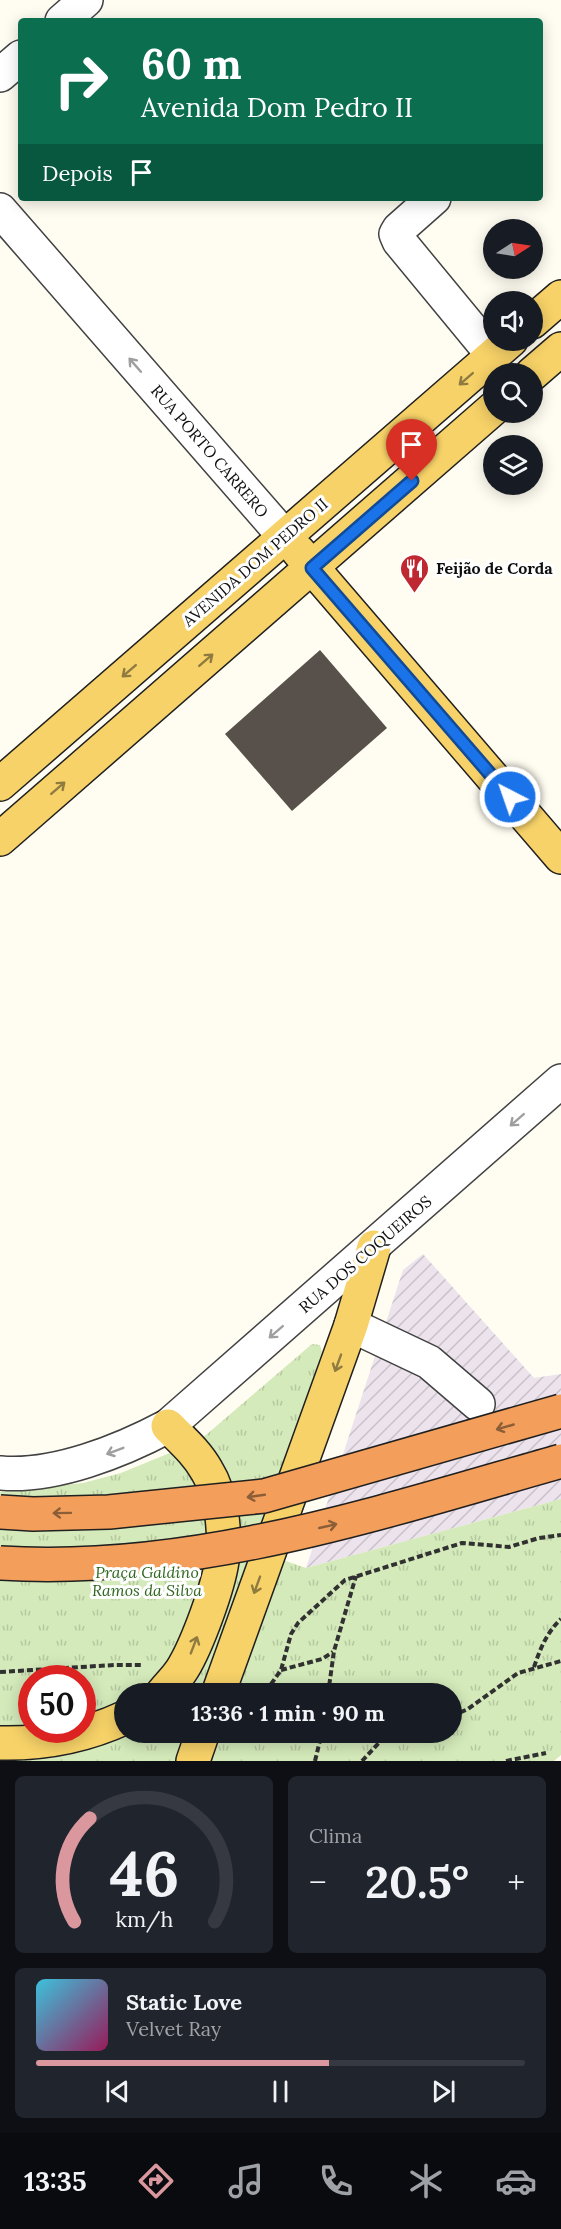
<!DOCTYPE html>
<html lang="pt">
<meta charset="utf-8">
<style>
:root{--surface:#171b24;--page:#20242c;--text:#f1f3f6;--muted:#9ea1a6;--line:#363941;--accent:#da979d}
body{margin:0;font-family:Lora,serif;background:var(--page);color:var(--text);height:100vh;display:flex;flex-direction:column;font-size:22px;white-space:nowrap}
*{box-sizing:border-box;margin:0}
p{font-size:20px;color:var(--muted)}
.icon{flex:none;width:33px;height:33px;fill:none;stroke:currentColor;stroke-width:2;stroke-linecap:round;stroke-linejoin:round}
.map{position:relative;height:1761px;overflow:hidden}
.sheet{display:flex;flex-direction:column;gap:15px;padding:15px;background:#0d0f14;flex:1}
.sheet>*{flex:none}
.guide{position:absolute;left:18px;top:18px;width:525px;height:183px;border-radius:6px;box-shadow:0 3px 15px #0003;background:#0b6e4f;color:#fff;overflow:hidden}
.needle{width:39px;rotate:78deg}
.buttons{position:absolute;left:483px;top:219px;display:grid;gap:12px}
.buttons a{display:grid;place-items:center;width:60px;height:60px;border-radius:50%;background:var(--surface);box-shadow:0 3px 15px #0003;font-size:30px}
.speed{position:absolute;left:18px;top:1665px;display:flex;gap:12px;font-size:30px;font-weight:700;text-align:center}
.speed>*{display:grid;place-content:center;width:78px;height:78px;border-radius:50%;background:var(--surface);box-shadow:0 3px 15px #0003;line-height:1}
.speed .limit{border:9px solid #d22;background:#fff;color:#111}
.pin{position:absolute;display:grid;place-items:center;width:51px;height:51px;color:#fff;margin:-62px -26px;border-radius:50% 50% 50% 0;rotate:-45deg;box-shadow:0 0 6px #0007}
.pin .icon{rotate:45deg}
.me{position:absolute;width:66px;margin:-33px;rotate:319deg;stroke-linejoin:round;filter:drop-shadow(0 0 4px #0008)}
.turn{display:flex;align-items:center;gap:21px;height:126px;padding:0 24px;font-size:27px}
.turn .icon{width:78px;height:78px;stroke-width:2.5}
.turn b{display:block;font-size:42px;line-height:51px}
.then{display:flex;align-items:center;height:57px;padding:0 24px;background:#0003;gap:12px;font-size:22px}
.big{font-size:45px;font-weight:700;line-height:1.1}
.sheet .widget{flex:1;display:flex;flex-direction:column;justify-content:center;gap:9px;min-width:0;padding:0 21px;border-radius:9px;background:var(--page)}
.sheet .dial{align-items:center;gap:0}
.dial svg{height:156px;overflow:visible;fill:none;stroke:var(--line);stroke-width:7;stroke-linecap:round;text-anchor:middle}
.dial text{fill:var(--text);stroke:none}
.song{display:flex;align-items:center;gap:18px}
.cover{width:72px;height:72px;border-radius:9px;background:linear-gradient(135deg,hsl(190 70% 55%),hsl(330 70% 35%))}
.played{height:6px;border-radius:3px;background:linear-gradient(90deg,var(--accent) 60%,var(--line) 60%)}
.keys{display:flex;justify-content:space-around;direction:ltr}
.heat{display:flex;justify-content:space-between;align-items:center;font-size:33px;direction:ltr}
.sheet .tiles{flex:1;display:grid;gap:15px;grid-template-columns:1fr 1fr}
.widget:last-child{grid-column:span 2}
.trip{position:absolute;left:114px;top:1683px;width:348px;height:60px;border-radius:30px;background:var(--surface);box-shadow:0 3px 15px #0003;font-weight:700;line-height:60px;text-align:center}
.tabs{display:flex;height:96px;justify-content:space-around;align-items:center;background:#090b0e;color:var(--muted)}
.tabs .icon{width:42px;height:42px}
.tabs .selected{color:var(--accent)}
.tabs b{font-size:27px;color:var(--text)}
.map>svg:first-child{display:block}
.industrial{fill:url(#industrial-furrows)}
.park{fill:url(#park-tufts);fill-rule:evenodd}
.building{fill:#58504b}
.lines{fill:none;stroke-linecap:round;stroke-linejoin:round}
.minor-casing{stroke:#424242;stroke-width:36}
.major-casing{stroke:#202020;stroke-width:36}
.path{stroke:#313131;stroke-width:4;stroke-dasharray:6 3;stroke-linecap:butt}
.minor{stroke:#fff;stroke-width:33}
.major{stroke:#f7d268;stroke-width:33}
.highway-bridge-casing{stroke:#202020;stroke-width:36;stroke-linecap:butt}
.highway-bridge{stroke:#f39e5a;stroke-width:33}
.oneway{stroke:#9f9f9f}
.oneway2{stroke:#8f7a40}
.oneway3{stroke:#8c5e38}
.route-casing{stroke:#114b97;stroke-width:15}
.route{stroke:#1a73e8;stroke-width:10}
.labels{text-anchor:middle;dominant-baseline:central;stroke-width:6;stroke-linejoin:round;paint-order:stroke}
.street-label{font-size:16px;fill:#0f0f0f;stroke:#fff}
.poi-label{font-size:16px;font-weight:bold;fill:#0f0f0f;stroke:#fff;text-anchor:start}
.park-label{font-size:16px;font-style:italic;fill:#2f671f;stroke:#fff}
</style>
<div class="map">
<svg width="561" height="1761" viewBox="0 0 561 1761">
<defs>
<pattern id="industrial-furrows" width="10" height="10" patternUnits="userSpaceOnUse" patternTransform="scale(1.5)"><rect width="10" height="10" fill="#ece3ed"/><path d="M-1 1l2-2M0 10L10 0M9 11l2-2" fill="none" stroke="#c9c2ca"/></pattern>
<pattern id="park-tufts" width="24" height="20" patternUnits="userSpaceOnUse" patternTransform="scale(1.5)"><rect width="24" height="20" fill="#d4eaba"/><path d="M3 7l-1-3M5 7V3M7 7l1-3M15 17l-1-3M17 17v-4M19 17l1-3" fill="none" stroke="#b5c89f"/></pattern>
</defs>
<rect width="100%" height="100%" fill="#fffcf1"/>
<path class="industrial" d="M423,1254l111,124 27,-4v125l-255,69 97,-298z"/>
<path class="park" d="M312,1344l8,1 2,7 -68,198 52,18 255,-69v256l-7,6h-552l-2,-2v-267l83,-9 38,-10 78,-32zM32,1678h50v52h-50zM124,1694h328v38h-328z"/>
<path class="building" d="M320,650l67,78 -95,83 -67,-77z"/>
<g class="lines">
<defs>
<path id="minor" d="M62,21l24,-21
M0,75l21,-18
M434,198l-35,31 -3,5 3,7 94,114
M0,210l284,326
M351,1325l78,37 49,42
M0,1473c54,5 121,-22 168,-47l393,-345"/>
<path id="major" d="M532,322l29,-25
M532,374l29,-25
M298,551l263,306
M0,784l511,-444
M0,839l494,-431
M162,1694c7,-9 15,-16 21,-26 14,-23 35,-80 39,-107 4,-28 0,-66 -15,-90 -10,-18 -25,-31 -39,-45
M218,1694l133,-369 23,-78
M0,1743c44,1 85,-7 124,-25
M193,1761l10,-29"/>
</defs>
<use href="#minor" class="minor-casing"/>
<use href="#major" class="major-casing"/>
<path class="path" d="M534,1667c6,-18 13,-35 27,-48
M281,1670l41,-11 11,-7
M0,1672l114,-7h29
M255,1691l14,-4 12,-17 10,-36 7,-11 47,-43 117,-37 47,4 30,-9 22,-3
M328,1694l6,-43 22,-75
M452,1716l16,-7 50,-36 43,-12
M315,1761l7,-29
M362,1761l27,-29
M506,1761l40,-8"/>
<use href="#minor" class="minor"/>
<use href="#major" class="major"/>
<defs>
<path id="highway-bridge" d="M0,1512l33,2 76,-2 155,-16 297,-85
M0,1563c193,12 378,-50 561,-102"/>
</defs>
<use href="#highway-bridge" class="highway-bridge-casing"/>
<use href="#highway-bridge" class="highway-bridge"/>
</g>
<defs><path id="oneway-shaft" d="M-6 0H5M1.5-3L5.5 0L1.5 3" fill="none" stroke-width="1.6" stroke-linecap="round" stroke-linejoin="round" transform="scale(1.5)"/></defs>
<g class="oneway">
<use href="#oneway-shaft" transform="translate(135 365) rotate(-131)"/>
<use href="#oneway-shaft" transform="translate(517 1120) rotate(139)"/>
<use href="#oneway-shaft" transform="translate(276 1332) rotate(139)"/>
<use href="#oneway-shaft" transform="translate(115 1451) rotate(159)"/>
</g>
<g class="oneway2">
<use href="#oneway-shaft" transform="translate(466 379) rotate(139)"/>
<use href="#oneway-shaft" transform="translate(206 660) rotate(-41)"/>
<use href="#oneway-shaft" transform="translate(129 671) rotate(139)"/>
<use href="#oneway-shaft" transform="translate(58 788) rotate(-41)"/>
<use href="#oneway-shaft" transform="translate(338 1363) rotate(110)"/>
<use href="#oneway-shaft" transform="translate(257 1585) rotate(110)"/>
<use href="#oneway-shaft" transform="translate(194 1645) rotate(-69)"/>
</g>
<g class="oneway3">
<use href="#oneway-shaft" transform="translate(505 1427) rotate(164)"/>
<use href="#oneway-shaft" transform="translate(256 1496) rotate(172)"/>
<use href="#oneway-shaft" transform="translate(62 1513) rotate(179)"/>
<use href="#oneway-shaft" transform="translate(328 1526) rotate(-13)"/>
</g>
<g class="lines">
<defs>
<path id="route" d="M412,481l-100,87 198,229"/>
</defs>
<use href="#route" class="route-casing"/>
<use href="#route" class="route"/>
</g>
<defs>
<symbol id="restaurant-pin" viewBox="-11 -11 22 30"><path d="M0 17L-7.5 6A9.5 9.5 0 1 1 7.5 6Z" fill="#bf2731" stroke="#fff"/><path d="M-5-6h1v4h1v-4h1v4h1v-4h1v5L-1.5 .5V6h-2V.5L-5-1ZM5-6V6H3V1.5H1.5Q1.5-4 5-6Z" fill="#fff"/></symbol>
</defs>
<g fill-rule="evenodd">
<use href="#restaurant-pin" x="398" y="552" width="33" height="45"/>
</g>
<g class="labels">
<g class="street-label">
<text transform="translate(210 451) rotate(49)">RUA PORTO CARRERO</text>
<text transform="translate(255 562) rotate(-41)">AVENIDA DOM PEDRO II</text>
<text transform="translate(365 1254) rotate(-41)">RUA DOS COQUEIROS</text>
</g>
<g class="poi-label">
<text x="436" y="568">Feijão de Corda</text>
</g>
<g class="park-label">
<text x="147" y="1572">Praça Galdino<tspan x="147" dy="18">Ramos da Silva</tspan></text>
</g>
</g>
</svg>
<div class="buttons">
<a><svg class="needle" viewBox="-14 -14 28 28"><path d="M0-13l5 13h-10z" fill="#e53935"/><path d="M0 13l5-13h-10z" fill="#9ea1a6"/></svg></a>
<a><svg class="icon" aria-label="sound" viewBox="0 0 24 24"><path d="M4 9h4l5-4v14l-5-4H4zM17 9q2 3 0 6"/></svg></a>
<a><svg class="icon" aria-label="search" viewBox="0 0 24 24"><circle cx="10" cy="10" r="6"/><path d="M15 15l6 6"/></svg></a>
<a><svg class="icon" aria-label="layers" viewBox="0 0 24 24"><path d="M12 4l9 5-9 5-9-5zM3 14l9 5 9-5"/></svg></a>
</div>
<div class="speed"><div class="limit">50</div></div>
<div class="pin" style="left:412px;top:481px;background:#d93025"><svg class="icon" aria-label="arrive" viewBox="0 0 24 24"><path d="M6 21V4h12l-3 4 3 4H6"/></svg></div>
<svg class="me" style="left:510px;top:797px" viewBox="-20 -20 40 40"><circle r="17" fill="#1a73e8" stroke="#fff" stroke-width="3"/><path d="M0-11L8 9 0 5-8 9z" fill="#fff"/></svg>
<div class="trip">13:36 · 1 min · 90 m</div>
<div class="guide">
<div class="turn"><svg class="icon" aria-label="right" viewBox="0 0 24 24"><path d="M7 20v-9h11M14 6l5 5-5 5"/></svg><div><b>60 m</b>Avenida Dom Pedro II</div></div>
<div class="then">Depois<svg class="icon" aria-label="arrive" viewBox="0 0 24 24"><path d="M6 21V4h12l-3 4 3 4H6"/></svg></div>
</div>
</div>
<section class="sheet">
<div class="tiles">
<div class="widget dial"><svg viewBox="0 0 100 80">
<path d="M14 69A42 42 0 1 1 86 69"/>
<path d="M14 69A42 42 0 0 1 22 16" stroke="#da979d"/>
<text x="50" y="56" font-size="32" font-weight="700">46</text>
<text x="50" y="72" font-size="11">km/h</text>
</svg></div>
<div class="widget"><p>Clima</p>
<div class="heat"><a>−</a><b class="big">20.5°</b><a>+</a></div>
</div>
<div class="widget">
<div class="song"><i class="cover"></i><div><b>Static Love</b><p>Velvet Ray</p></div></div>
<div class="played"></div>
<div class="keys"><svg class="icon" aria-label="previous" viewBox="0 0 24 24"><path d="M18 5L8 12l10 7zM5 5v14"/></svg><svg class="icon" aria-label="pause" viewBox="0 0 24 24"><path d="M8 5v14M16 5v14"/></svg><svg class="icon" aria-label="next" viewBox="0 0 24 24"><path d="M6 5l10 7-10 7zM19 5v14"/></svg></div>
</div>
</div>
</section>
<nav class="tabs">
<b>13:35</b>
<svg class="icon selected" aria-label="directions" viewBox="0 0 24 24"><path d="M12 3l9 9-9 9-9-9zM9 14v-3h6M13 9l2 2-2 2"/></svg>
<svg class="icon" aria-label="music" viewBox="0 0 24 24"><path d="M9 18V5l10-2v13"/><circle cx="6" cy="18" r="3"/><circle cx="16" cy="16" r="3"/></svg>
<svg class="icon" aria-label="phone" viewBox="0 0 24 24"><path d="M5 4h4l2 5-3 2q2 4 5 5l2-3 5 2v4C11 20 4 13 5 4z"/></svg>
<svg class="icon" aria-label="climate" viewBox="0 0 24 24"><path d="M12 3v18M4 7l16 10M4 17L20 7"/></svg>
<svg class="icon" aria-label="car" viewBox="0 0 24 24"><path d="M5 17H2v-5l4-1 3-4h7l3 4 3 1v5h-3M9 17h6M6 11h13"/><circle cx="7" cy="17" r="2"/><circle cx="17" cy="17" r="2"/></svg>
</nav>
